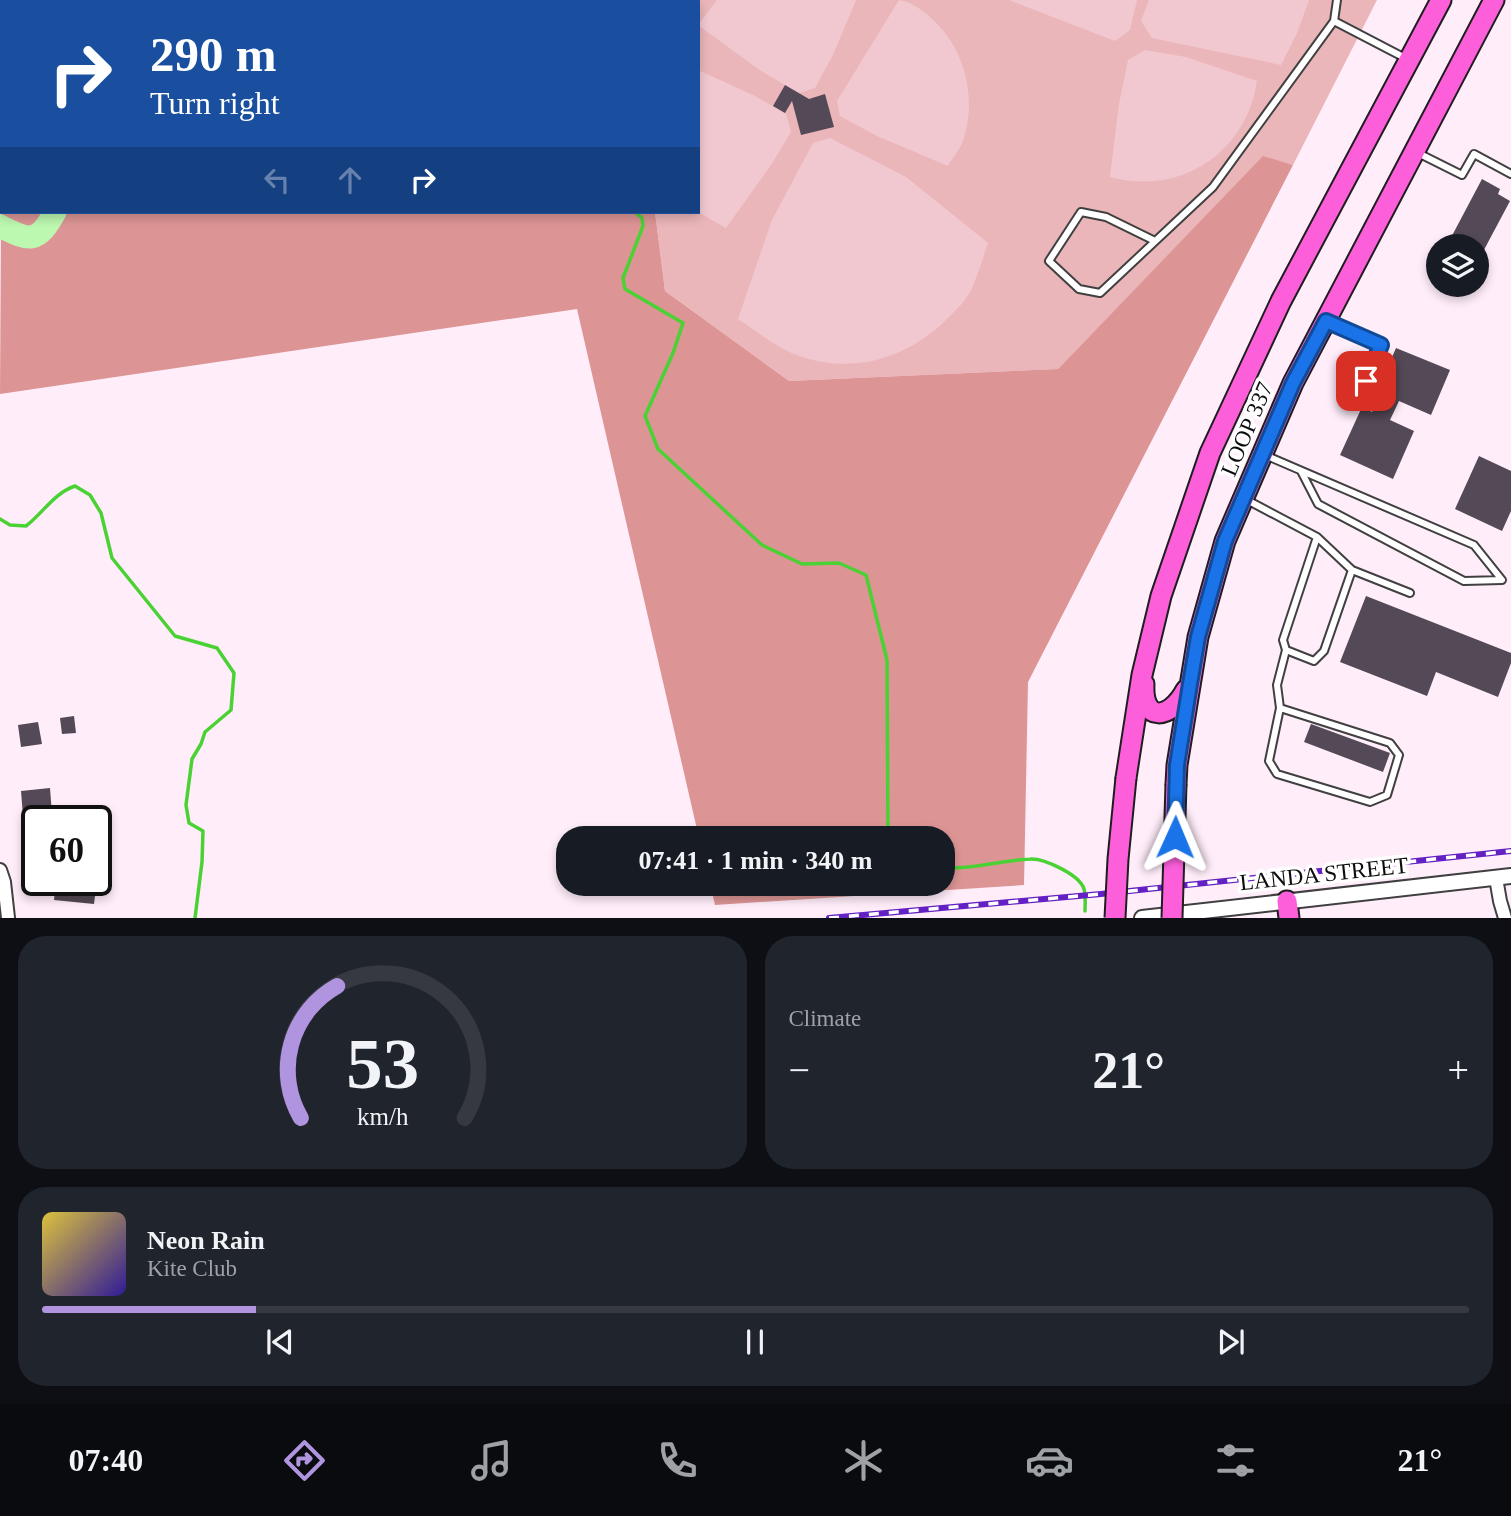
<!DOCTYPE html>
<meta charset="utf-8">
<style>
:root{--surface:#171b24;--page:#20242c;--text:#f1f3f6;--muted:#9ea1a6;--line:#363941;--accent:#b194df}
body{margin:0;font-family:Georgia,serif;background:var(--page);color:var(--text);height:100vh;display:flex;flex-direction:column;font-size:26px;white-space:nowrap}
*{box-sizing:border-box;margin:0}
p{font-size:23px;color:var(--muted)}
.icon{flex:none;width:38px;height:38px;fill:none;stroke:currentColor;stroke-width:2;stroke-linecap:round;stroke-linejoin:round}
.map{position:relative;height:918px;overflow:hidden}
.panel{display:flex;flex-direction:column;gap:18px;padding:18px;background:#0d0f14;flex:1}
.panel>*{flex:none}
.banner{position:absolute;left:0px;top:0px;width:700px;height:214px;box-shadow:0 4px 10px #0003;background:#1a4fa0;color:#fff;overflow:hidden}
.buttons{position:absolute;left:1426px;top:234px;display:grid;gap:14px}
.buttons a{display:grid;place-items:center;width:63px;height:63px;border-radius:50%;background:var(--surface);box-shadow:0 4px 10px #0003;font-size:35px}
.speed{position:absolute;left:21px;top:805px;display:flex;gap:14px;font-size:35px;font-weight:700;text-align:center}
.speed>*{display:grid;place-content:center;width:91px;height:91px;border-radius:50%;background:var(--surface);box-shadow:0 4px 10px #0003;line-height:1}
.speed .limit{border:4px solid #111;border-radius:10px;background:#fff;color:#111}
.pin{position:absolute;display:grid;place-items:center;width:60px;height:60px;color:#fff;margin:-30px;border-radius:14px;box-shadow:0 4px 10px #0006}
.me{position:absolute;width:77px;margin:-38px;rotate:1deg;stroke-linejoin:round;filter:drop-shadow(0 0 5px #0008)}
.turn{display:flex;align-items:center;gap:24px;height:147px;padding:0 35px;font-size:32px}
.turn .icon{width:91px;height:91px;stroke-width:2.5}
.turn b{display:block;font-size:49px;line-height:60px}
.lanes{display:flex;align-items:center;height:66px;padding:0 35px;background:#0003;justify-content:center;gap:35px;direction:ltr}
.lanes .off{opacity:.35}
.big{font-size:52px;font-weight:700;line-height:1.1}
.panel .widget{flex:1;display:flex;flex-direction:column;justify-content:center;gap:10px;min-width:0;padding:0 24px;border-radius:28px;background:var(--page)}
.panel .dial{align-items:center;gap:0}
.dial svg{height:182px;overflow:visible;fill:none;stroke:var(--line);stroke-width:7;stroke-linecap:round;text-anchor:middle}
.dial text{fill:var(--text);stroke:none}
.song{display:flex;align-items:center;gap:21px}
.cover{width:84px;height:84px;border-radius:10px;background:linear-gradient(135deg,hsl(50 70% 55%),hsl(250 70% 35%))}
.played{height:7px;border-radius:4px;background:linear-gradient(90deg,var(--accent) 15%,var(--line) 15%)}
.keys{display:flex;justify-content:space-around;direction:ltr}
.heat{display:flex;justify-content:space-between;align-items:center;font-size:38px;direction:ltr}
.panel .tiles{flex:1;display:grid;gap:18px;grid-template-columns:1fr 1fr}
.widget:last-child{grid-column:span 2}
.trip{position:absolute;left:556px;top:826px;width:399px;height:70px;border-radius:28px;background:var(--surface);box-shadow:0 4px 10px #0003;font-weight:700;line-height:70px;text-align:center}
.tab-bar{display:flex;height:112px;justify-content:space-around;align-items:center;background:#090b0e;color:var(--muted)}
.tab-bar .icon{width:49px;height:49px}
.tab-bar .selected{color:var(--accent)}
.tab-bar b{font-size:32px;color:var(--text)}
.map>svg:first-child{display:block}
.farmland{fill:#f6cce6}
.green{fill:#ebb6b9}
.forest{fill:#dc9594}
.pitch{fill:#f2c8d0}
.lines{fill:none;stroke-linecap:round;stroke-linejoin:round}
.stream{stroke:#4ad234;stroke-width:3.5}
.river{stroke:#bcf8b0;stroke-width:23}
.building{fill:#544956}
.service-casing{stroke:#404040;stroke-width:10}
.minor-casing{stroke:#404040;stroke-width:16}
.tertiary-casing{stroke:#404040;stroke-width:18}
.primary-casing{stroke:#1e1e1e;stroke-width:23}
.service{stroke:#fff;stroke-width:6}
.minor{stroke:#fff;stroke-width:12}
.tertiary{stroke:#fff;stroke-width:14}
.primary{stroke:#fd5fdb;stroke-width:19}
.rail-casing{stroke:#6320c2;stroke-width:6}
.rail{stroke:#fff;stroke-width:3.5;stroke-dasharray:10;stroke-linecap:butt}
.primary-bridge-casing{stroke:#1e1e1e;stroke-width:23;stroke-linecap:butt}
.primary-bridge{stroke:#fd5fdb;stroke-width:19}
.route-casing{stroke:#114b97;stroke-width:18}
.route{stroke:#1a73e8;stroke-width:12}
.labels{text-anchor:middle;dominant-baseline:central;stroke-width:7;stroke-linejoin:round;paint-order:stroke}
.street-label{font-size:23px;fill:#0d0d0d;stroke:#fff}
</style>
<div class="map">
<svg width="1511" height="918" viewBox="0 0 1511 918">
<rect width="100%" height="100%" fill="#ffedfa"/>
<path class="farmland" d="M0,0h294l-292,2v50z"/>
<path class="green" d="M548,0h829l-84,165 -30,-8 -205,212 -269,12 -124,-90 -10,-79h43v-210z"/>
<path class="forest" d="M294,0h254l2,2h-259z
M2,69v143h653l10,79 124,90 269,-12 205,-213 30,9 -265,517 -4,203 -309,20 -5,-21h233v-46h-244l-122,-529 -577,85z"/>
<path class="pitch" d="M717,0h139l-23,55 -18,33 -16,5 -38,-22 -63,-46z
M899,0c15,2 30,15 40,26 28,29 38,79 23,117 -3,8 -10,15 -14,23l-71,-30 -37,-20 -3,-15z
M1009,0h128l-7,30 -15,11z
M1149,0h160l-12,33 -16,32 -129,-27 -11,-17z
M1145,50l41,7 71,24c-11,72 -76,115 -147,96l9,-73 9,-44z
M698,70l57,26 31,18 5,18 -20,33 -45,63 -28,-16z
M830,138l76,39 82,66c-5,15 -10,31 -16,45 -6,13 -17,23 -27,33 -39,37 -90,53 -143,36 -23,-7 -44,-25 -64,-38l34,-99 41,-77z"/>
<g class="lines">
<path class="stream" d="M511,0l10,2
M635,212l7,6 1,8 -20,52 2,11 58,34 -10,30 -28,63 13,33 104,96 40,19 37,-1 27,12 21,85 1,178
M0,519l10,6 16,1c17,-13 28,-33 49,-40l15,9 11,18 11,45 63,78 42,12 17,25 -3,37 -26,22 -4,12 -9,15 -6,46 3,18 14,8 -1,31 -7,56
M943,868c30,2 58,-8 87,-9 14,-1 50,16 54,30 2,7 1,15 1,22"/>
<path class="river" d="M317,2l6,-2
M0,226c30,16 38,17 55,-14"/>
</g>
<path class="building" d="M785,85l24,14 16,-5 9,33 -33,8 -9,-34 -7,12 -12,-7z
M1482,179l18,10 -2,5 12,7 -33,62v-16h-31z
M1396,348l54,22 -19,45 -32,-14 -9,19 24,11 -21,48 -53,-24 22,-48 10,5 8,-18 -3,-2z
M1479,456l32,15v40l-9,20 -47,-22z
M1366,596l145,57v10l-13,34 -62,-25 -9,24 -87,-34z
M74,716l2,17 -14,1 -2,-16z
M38,722l4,22 -21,3 -3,-22z
M1311,724l79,29 -7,19 -79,-30z
M50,788l2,26 -29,2 -2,-25z
M56,880h41l-3,24 -40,-4z"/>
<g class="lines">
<defs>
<path id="service" d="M1334,21l73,38
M1416,152l46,23 12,-21 37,20
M1155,241l-49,-24 -25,-5 -32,49 30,28 21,4 113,-106 121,-166 3,-21
M1328,321l53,24 -15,36
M1265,455l209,90 28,35 -38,1 -146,-77 -17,-33
M1245,499l72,38 35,33 58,23
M1317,537l-34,103 3,10 28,11 10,-10 28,-81
M1280,708l110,35 9,12 -12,40 -17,7 -93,-28 -8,-13 11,-53 -3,-23 9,-35"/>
<path id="minor" d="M0,870l4,12 4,36
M1496,878l4,23 5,17"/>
<path id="tertiary" d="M1142,918l369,-42"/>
<path id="primary" d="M1144,684c-2,39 26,36 42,6
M1126,778l16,-103 19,-79 49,-143 71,-152 160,-301
M1176,784l1,-19 21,-128 27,-96 68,-158 201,-383
M1287,901l2,17"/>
</defs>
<use href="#service" class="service-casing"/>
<use href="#minor" class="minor-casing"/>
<use href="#tertiary" class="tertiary-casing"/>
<use href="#primary" class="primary-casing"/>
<use href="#service" class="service"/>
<use href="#minor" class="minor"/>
<use href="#tertiary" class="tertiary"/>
<use href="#primary" class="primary"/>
<defs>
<path id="rail" d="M829,918l272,-24 410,-43"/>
</defs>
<use href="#rail" class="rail-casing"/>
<use href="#rail" class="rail"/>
<defs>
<path id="primary-bridge" d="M1115,918l3,-59 8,-81
M1172,918l4,-134"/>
</defs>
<use href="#primary-bridge" class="primary-bridge-casing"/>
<use href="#primary-bridge" class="primary-bridge"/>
</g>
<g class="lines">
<defs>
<path id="route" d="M1175,837l2,-72 13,-81 8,-47 27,-96 68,-158 33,-62 55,24 -15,36"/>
</defs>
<use href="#route" class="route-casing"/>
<use href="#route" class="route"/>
</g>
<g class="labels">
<g class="street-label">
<text transform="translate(1247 429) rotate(-67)">LOOP 337</text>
<text transform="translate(1324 874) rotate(-6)">LANDA STREET</text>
</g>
</g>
</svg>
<div class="buttons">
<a><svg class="icon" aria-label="layers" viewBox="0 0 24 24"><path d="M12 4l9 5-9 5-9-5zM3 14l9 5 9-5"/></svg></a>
</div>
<div class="speed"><div class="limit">60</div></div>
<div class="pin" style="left:1366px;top:381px;background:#d93025"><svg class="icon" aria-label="arrive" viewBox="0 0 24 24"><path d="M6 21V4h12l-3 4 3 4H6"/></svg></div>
<svg class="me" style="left:1175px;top:837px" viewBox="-20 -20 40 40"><path d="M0-17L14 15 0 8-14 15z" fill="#1a73e8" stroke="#fff" stroke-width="4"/></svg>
<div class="trip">07:41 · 1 min · 340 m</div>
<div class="banner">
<div class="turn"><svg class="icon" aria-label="right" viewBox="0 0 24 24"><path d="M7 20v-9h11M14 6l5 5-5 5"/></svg><div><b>290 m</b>Turn right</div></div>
<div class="lanes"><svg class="icon off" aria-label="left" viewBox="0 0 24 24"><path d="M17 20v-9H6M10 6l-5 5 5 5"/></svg><svg class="icon off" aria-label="ahead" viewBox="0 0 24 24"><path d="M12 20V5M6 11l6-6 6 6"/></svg><svg class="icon" aria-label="right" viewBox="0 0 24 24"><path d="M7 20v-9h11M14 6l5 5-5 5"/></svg></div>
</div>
</div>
<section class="panel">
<div class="tiles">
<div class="widget dial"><svg viewBox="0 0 100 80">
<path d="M14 69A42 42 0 1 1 86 69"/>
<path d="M14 69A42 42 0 0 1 30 11" stroke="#b194df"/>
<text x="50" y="56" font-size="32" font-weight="700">53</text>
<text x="50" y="72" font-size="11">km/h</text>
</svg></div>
<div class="widget"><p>Climate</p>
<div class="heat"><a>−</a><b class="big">21°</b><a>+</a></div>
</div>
<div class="widget">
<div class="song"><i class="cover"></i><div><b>Neon Rain</b><p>Kite Club</p></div></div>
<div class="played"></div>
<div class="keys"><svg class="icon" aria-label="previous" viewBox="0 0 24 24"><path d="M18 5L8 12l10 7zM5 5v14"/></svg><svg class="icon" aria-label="pause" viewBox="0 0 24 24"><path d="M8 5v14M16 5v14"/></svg><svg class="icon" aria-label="next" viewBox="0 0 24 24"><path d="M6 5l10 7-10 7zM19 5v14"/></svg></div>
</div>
</div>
</section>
<nav class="tab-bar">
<b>07:40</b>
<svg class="icon selected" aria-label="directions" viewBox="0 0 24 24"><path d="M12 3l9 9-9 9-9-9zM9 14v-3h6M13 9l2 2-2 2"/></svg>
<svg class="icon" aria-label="music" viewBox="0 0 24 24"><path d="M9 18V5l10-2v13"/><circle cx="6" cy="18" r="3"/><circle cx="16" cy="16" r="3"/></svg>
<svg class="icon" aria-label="phone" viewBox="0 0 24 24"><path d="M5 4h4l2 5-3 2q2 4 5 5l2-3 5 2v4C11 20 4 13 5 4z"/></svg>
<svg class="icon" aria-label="climate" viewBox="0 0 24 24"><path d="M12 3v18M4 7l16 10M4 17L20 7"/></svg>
<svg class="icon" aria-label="car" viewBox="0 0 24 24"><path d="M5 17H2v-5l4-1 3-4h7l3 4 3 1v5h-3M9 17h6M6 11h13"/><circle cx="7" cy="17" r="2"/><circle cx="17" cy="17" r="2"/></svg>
<svg class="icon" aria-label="filters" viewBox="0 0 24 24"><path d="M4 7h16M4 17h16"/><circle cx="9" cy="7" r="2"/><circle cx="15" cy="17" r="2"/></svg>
<b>21°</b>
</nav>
